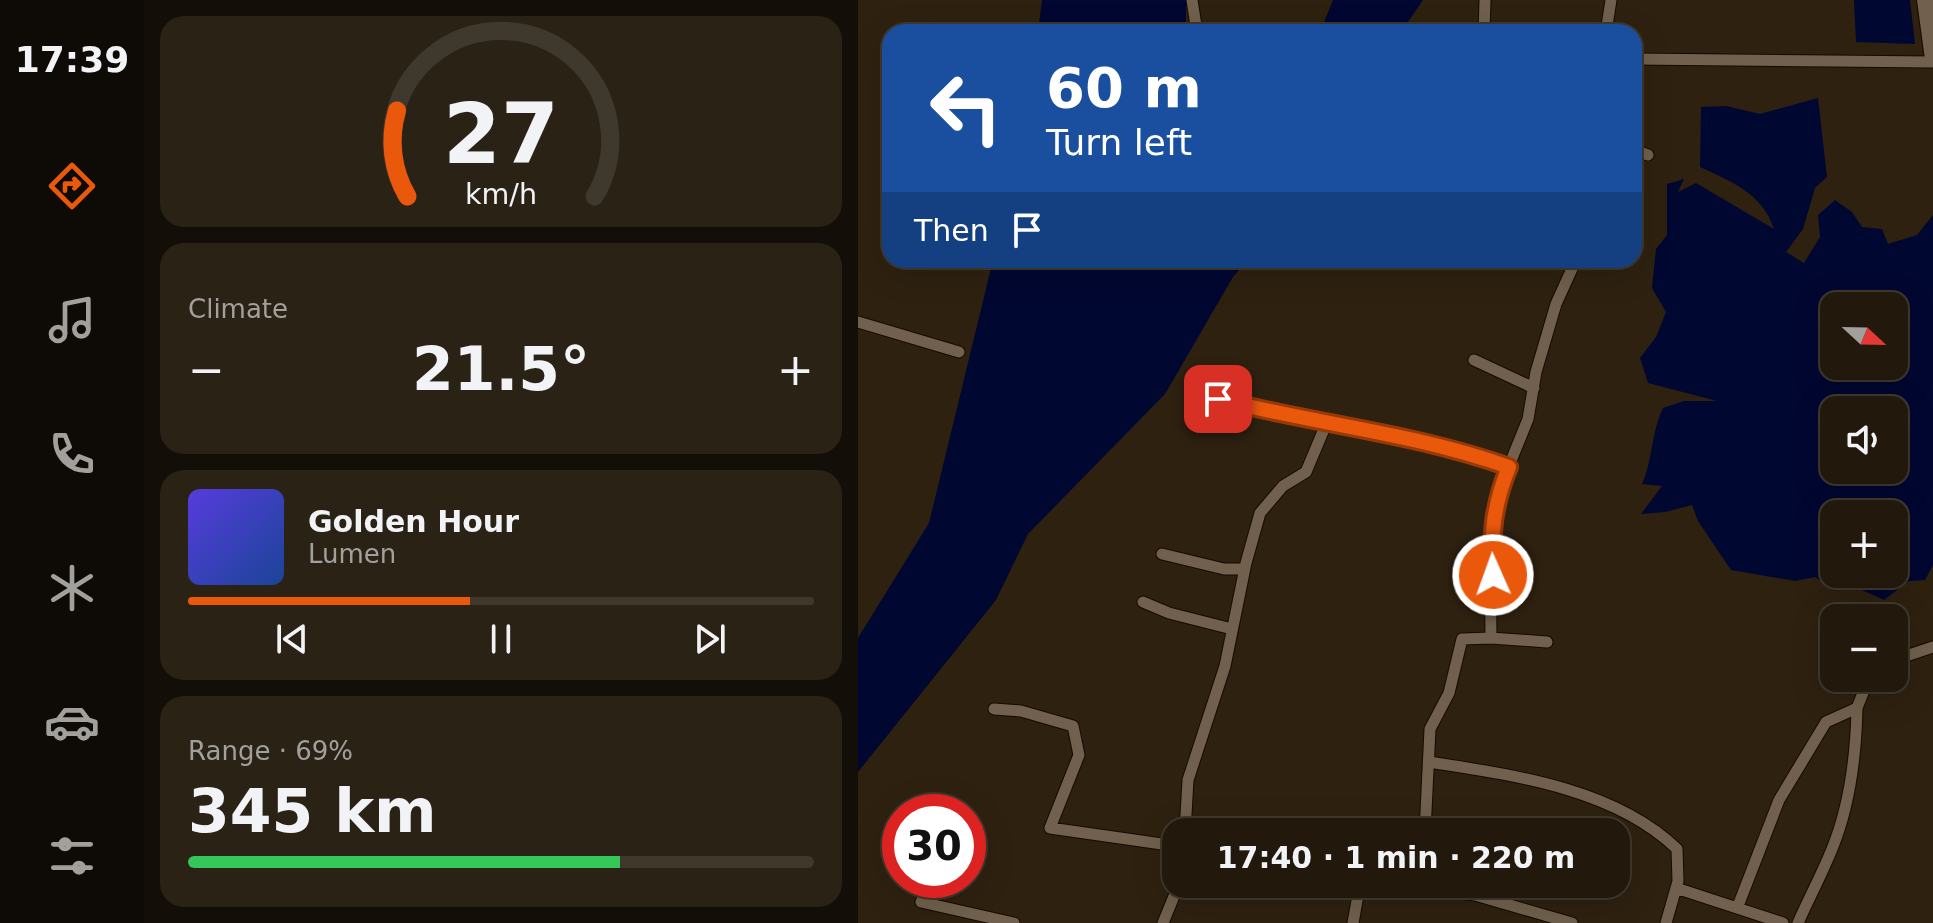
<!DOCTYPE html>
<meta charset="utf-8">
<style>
:root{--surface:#22190c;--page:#2a2215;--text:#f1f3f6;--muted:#a2a09d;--line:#3f382d;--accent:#ea580c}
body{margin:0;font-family:"DejaVu Sans",sans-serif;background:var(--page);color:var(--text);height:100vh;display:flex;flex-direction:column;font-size:30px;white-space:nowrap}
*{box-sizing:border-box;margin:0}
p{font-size:26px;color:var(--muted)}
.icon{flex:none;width:44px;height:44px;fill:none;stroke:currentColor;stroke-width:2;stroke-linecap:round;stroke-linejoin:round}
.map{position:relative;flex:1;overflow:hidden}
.sheet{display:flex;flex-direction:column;gap:16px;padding:16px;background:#130e07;width:714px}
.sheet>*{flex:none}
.hud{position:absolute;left:24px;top:24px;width:760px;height:244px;border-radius:24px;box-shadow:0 8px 32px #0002,0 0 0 2px var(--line);background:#1a4fa0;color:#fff;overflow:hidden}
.needle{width:52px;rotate:112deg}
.controls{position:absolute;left:962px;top:292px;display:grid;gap:16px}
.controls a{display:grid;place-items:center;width:88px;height:88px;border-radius:16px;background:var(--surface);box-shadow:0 8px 32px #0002,0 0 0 2px var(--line);font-size:40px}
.speed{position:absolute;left:24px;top:794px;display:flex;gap:16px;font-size:40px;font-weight:700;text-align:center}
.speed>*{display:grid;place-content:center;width:104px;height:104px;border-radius:50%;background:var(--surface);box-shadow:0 8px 32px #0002,0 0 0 2px var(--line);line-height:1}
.speed .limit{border:12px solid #d22;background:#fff;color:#111}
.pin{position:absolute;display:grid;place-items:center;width:68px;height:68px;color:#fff;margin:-34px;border-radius:16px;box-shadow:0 4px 12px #0006}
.me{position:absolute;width:88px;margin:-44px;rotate:358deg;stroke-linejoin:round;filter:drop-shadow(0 0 6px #0008)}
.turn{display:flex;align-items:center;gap:28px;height:168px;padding:0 32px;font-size:36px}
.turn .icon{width:104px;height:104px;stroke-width:2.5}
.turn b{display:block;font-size:56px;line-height:68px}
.then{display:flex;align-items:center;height:76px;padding:0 32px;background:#0003;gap:16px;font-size:30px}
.big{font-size:60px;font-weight:700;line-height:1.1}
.sheet .widget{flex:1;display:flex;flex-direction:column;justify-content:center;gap:12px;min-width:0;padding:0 28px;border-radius:24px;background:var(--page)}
.sheet .dial{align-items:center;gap:0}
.dial svg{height:208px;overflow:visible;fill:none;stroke:var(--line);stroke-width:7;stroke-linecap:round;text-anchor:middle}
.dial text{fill:var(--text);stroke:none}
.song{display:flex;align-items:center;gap:24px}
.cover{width:96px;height:96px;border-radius:12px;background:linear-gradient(135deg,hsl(250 70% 55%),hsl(220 70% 35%))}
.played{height:8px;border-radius:4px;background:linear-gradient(90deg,var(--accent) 45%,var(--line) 45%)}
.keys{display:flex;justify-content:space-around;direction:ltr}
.heat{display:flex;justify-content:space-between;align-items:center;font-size:44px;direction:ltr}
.charge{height:12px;border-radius:6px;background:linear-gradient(90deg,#34c759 69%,var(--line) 0)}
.trip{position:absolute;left:304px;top:818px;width:468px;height:80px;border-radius:24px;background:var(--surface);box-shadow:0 8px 32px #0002,0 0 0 2px var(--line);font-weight:700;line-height:80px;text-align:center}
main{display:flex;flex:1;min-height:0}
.dock{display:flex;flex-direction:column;width:144px;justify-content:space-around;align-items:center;background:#0e0a05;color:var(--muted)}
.dock .icon{width:56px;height:56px}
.dock .active{color:var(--accent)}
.dock b{font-size:36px;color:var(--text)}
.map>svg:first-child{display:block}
.water{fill:#000731;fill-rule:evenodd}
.building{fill:#664102;stroke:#897865;stroke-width:2}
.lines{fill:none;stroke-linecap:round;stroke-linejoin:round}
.street-casing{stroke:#160a00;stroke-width:13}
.secondary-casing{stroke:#160a00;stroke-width:18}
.street{stroke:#70604d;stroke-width:11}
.secondary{stroke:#70604d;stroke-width:16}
.route-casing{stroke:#983908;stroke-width:20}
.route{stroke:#ea580c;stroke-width:14}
</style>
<main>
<nav class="dock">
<b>17:39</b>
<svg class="icon active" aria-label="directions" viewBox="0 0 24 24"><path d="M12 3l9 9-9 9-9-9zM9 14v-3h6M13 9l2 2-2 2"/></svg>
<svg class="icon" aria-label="music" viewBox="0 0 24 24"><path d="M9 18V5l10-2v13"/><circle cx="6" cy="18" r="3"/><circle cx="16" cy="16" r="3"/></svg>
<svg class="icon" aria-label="phone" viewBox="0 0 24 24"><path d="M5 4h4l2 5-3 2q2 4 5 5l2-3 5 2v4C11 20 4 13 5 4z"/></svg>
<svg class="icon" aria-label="climate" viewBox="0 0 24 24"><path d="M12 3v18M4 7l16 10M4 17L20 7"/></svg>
<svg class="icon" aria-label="car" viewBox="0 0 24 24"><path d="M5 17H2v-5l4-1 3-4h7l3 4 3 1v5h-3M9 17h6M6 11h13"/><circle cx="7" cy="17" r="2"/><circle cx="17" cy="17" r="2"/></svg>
<svg class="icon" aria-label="filters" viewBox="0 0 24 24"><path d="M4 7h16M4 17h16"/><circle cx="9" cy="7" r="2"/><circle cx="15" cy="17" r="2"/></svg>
</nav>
<section class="sheet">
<div class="widget dial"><svg viewBox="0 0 100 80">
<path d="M14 69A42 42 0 1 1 86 69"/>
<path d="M14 69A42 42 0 0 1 10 36" stroke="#ea580c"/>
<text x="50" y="56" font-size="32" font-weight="700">27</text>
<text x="50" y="72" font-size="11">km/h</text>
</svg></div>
<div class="widget"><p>Climate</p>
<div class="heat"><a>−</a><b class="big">21.5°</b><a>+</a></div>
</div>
<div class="widget">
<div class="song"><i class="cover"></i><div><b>Golden Hour</b><p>Lumen</p></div></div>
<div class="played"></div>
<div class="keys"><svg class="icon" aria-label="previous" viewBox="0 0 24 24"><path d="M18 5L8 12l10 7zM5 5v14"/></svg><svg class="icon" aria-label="pause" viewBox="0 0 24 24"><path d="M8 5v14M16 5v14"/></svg><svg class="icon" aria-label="next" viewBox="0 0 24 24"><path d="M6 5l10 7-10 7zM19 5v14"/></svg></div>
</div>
<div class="widget"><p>Range · 69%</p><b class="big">345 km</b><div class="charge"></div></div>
</section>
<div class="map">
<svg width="1075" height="923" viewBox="0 0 1075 923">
<rect width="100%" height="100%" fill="#2e2110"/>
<path class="water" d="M184,0h144v32h-148z
M475,0h90l-22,32h-81z
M996,0h56l5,44 -59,-2z
M960,98l9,79 -12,11 -12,41 -17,23 18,11 16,-26 -2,-22 17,-15 17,12 10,15 20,2 6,15 29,-9 16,-20v350l-8,15 -16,1 -25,19 -29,-13 2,3 -24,-2 -18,-11 -20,4 -64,-11 -33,-49 -6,-16 -27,7 -24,2 21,-28 -20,-2c11,-24 9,-51 21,-76l21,-7h33l-69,-18 -8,-25 16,-21 10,-25 -14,-24 4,-39 11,-14v-51l17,-5 -6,13 18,-9 78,46c-12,-36 -42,-47 -74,-62l1,-60 25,-1 34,8zM1036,306v60h-60v-60zM1036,410v60h-60v-60zM1036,514v60h-60v-60z
M135,260h255l-15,17 -68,117 -137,140 -32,66 -138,172v-134l71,-115z"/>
<path class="building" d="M1050,629l1,17 -15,5v-19z"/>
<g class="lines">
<defs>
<path id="street" d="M334,0l5,32
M626,32l1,-32
M748,32l5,-32
M776,59l299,3
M776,150l14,5
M0,322l101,30
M616,360l60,28
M360,399l82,21 27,2
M304,554l62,15h20
M285,602l26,11 63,16
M633,638l56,4
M1036,660l39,-13
M136,709l27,2 52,15 6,29 -29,73 126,18
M571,762c83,13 185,26 248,87l1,32 -12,42
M327,832l3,-52 37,-114 21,-103 14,-50 23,-27 23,-14 21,-50 69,12 113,33
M567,832l5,-103 19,-36 13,-54 29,-1 -1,-99 8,-46 30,-74 8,-47 20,-68 20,-44
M74,880l-11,22 93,21
M526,884l91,11 97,28
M818,888l107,35
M880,906l41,-106 47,-78 31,-14 12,-30
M305,923l16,-39
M495,923l7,-39
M940,923c11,-25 24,-49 34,-74 18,-44 24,-93 25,-141"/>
<path id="secondary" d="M1067,0l8,59"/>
</defs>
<use href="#street" class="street-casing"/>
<use href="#secondary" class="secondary-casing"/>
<use href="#street" class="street"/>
<use href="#secondary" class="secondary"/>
</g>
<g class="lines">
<defs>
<path id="route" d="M360,399c97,25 196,34 291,68 -15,36 -19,69 -16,108"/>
</defs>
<use href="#route" class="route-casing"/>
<use href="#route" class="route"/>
</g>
</svg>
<div class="controls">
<a><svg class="needle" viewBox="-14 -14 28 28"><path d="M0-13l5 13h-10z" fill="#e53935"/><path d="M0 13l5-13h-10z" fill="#a2a09d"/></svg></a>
<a><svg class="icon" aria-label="sound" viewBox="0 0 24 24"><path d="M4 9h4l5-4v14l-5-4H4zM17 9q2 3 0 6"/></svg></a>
<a>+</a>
<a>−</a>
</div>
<div class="speed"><div class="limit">30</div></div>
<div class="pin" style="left:360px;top:399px;background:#d93025"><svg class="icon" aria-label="arrive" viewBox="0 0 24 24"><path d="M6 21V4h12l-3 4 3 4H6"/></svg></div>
<svg class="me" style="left:635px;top:575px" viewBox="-20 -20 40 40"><circle r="17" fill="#ea580c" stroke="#fff" stroke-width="3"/><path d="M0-11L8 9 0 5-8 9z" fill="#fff"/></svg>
<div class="trip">17:40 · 1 min · 220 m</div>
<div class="hud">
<div class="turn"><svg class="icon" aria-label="left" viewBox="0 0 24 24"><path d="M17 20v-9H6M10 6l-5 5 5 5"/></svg><div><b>60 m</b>Turn left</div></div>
<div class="then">Then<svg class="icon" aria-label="arrive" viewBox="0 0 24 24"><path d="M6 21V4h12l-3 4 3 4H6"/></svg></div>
</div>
</div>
</main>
